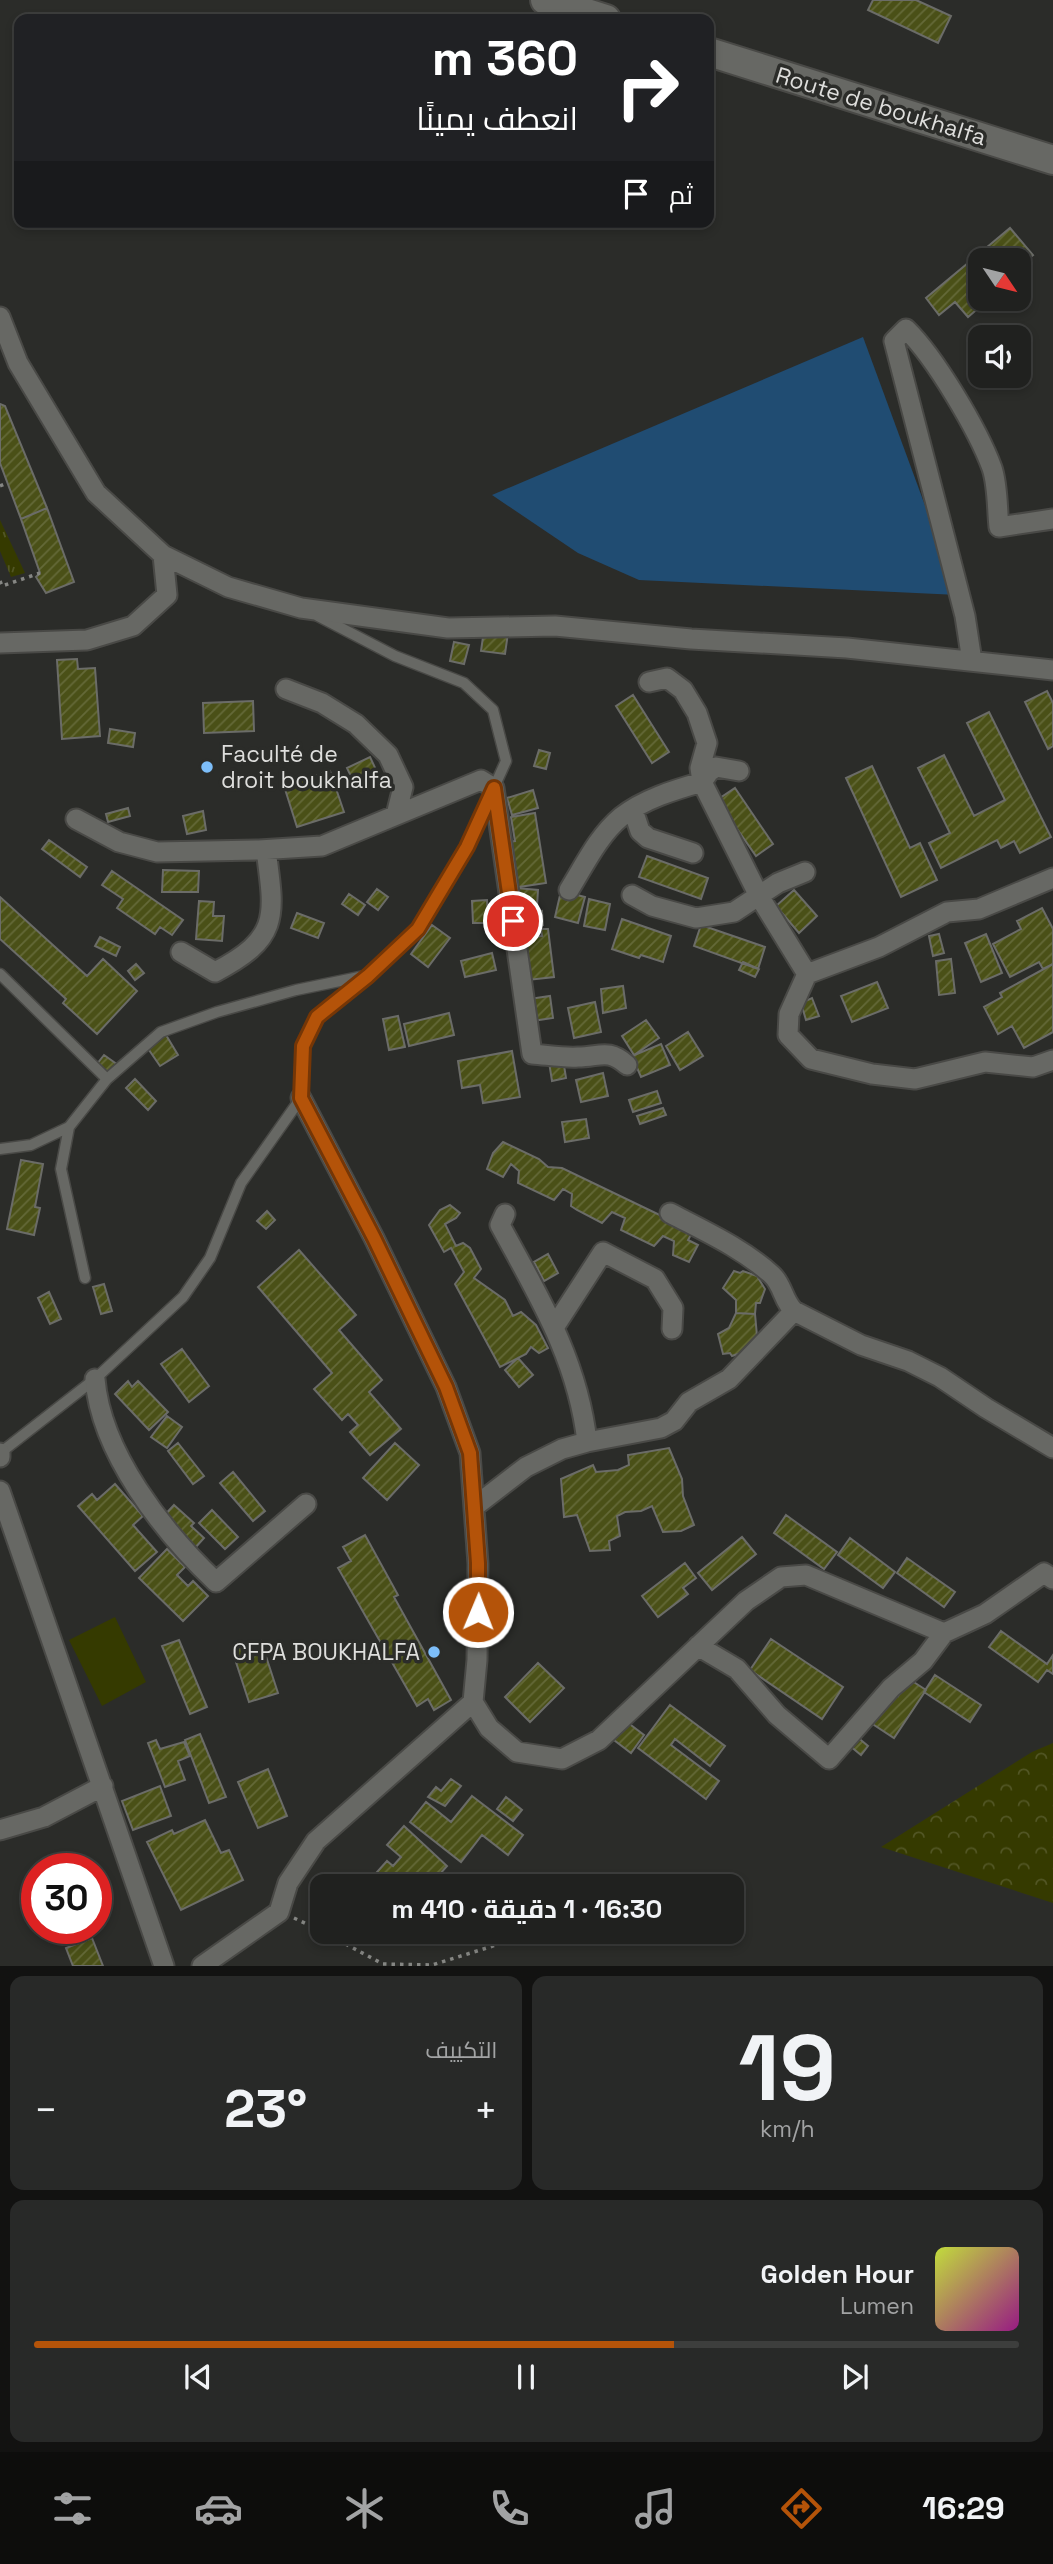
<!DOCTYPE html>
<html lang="ar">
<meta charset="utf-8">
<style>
:root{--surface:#20211f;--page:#282928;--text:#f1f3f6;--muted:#a2a3a4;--line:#3d3e3d;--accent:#b45309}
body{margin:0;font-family:"Space Grotesk",Cairo,sans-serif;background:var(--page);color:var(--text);direction:rtl;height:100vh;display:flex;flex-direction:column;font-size:26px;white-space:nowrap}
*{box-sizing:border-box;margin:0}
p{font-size:23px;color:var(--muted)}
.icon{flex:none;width:38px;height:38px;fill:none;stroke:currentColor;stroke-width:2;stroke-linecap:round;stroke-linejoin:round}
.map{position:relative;height:1966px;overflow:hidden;direction:ltr}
.drawer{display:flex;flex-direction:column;gap:10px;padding:10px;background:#121211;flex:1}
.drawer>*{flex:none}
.guide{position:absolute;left:14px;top:14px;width:700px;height:214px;border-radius:14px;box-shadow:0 4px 10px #0003,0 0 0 2px var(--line);direction:rtl;background:#202124;color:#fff;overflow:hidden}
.needle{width:46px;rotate:125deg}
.tools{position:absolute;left:968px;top:248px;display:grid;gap:14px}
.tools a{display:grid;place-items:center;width:63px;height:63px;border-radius:14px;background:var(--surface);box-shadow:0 4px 10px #0003,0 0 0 2px var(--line);font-size:35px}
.speed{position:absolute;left:21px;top:1853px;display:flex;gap:14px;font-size:35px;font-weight:700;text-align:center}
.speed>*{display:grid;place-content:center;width:91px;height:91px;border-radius:50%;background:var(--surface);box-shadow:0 4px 10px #0003,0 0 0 2px var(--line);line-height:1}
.speed .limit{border:10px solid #d22;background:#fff;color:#111}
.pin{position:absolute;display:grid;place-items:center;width:60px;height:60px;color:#fff;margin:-30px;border:4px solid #fff;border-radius:50%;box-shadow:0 2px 7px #0007}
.me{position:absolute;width:77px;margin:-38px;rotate:1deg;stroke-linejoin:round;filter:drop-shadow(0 0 5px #0008)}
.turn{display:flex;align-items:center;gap:24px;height:147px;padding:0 21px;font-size:32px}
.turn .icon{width:91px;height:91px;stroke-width:2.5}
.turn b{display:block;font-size:49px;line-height:60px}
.then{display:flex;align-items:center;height:66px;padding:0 21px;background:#0003;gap:14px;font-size:26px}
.big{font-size:52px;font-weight:700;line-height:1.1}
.drawer .widget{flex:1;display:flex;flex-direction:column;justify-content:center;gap:10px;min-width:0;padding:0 24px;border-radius:14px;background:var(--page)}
.drawer .dial{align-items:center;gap:0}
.dial b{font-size:91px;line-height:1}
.song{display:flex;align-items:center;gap:21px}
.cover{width:84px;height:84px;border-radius:10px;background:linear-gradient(135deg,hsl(70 70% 55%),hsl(310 70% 35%))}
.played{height:7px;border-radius:4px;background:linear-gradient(90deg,var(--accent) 65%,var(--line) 65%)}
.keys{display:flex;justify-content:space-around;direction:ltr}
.heat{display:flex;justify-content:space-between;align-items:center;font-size:38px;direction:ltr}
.drawer .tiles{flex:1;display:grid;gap:10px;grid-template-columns:1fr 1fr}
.widget:last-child{grid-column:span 2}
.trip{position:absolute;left:310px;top:1874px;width:434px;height:70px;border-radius:14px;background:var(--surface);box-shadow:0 4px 10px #0003,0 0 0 2px var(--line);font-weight:700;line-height:70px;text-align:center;direction:rtl}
.tab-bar{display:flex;height:112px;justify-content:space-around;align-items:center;background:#0d0d0c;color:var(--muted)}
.tab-bar .icon{width:49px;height:49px}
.tab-bar .selected{color:var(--accent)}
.tab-bar b{font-size:32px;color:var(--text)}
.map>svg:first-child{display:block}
.grass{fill:url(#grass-tufts)}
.forest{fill:url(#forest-crowns)}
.pitch{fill:#353a00}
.water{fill:#204c72}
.building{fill:url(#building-hatch);stroke:#6b6c68;stroke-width:2}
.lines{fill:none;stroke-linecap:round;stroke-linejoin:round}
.lane-casing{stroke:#494946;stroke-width:13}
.street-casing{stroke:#494946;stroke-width:23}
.secondary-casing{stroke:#494946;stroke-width:32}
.path{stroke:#858683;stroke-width:3.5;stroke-dasharray:3.5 5;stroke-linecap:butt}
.lane{stroke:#676864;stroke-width:10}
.street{stroke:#676864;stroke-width:19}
.secondary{stroke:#676864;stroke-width:28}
.route-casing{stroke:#753606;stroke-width:18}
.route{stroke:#b45309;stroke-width:12}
.poi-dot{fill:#7dbef9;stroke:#2b2c29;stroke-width:2.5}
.labels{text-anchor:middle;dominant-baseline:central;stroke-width:7;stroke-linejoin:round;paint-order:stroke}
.street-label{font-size:23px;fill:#dededc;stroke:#2b2c29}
.poi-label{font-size:23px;fill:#dededc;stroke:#2b2c29;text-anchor:start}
</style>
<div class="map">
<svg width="1053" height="1966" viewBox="0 0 1053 1966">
<defs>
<pattern id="grass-tufts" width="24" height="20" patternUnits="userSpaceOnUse" patternTransform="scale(1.75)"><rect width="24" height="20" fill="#353a00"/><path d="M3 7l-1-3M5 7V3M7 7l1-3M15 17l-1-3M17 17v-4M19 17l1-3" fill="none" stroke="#525625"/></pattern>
<pattern id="forest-crowns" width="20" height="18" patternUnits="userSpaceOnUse" patternTransform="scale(1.75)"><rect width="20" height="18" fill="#353a00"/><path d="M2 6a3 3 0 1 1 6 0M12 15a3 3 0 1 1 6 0" fill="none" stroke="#525625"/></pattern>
<pattern id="building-hatch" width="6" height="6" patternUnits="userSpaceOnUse" patternTransform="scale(1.75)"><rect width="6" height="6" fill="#4a5017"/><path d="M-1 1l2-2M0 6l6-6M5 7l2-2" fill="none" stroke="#646938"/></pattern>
</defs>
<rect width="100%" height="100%" fill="#2b2c29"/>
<path class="grass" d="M0,520l25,53 -14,4 -11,-26z"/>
<path class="forest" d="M1053,1743v160l-172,-56 151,-95z"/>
<path class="pitch" d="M115,1617l31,65 -44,24 -33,-66z"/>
<path class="water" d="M863,337l95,258 -319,-15 -61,-27 -86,-58z"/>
<path class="building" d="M873,0h43l35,16 -13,27 -70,-33z
M1010,228l23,27 -15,12v-6h-38v38h9l-21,18 -13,-15 -16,13 -13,-17z
M0,404l5,2 42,102 -26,11 -21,-56z
M47,508l27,74 -28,11 -10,-16 4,-4 -19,-54z
M484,630l24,3 -3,21 -24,-3z
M454,642l15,3 -5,19 -14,-3z
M77,659l1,10 17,-1 5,68 -38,3 -5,-79z
M1047,691l6,12v43l-5,3 -23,-47z
M633,695l36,57 -17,11 -36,-57z
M253,701l1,30 -50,2 -1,-30z
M989,712l62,125 -31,16 -6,-12 -13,7 -4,-8 -56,28 -12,-25 21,-10 -32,-65 26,-13 30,61 31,-16 -38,-77z
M110,729l25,4 -2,14 -25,-4z
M539,750l11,3 -4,16 -12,-3z
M370,757l8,17 -23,11 -8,-17z
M872,766l38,82 10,-5 17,37 -36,17 -55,-119z
M330,771l14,41 -47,15 -13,-41z
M735,788l38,56 -17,12 -39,-56z
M533,790l5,18 -26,7 -5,-17z
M128,808l2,8 -22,6 -2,-8z
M203,811l3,19 -19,4 -4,-18z
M535,813l11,70 -34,5 -7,-46 10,-1 -4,-24z
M49,840l38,27 -7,10 -38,-28z
M647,856l61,22 -7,21 -62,-22z
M163,870l36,1 -1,21h-36z
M112,871l71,49 -11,15 -12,-8 -5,7 -38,-26 6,-9 -21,-14z
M516,888l22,2 -1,16 -23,-2z
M377,889l11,8 -10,13 -11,-8z
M794,890l23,26 -18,17 -23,-27z
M561,891l24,6 -7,26 -23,-6z
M349,894l16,11 -7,10 -16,-11z
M0,897l87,79 16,-17 34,32 -40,43 -34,-31 3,-4 -66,-60z
M589,899l21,5 -5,26 -21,-4z
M487,900l1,23h-15l-1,-22z
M199,901l15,1 -1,14h11l-2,25 -26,-2z
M1042,908l11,21v35l-10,5 -4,-7 -29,15 -17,-33 28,-15 -4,-8z
M542,911l1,14 -14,1 -2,-13z
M297,913l27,10 -6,15 -27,-10z
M622,919l49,17 -8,26 -22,-7 -2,3 -27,-9z
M432,925l18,13 -22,29 -17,-13z
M701,925l64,22 -7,22 -64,-23z
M541,929h7l6,48 -26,3 -5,-41 19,-3z
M939,934l5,19 -11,3 -4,-20z
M986,934l16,39 -21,9 -16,-39z
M100,937l20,10 -4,9 -21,-10z
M492,953l4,17 -31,7 -4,-16z
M951,959l4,34 -16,2 -3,-34z
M743,962l16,7 -4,8 -16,-7z
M136,964l8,9 -9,7 -7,-9z
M1053,964v68l-29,16 -12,-22 -14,8 -14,-27 18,-10 -2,-4z
M877,982l11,26 -36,14 -11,-26z
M623,986l3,22 -23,5 -2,-24z
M550,996l3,22 -21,3 -3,-22z
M812,998l7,18 -13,4 -5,-17z
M595,1002l6,30 -27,6 -6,-30z
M449,1013l5,22 -45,11 -5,-22z
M398,1016l7,31 -16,3 -6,-31z
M646,1020l13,18 -25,17 -12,-19z
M688,1032l15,24 -23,14 -14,-24z
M166,1035l12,20 -18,11 -13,-19z
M661,1044l9,21 -29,12 -9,-21z
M512,1051l8,46 -37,6 -3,-18 -18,3 -4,-27z
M104,1055l14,10 -7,9 -14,-10z
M563,1059l3,19 -14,3 -3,-19z
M603,1073l5,23 -27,6 -5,-22z
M135,1079l21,22 -8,9 -22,-22z
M657,1091l4,12 -28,9 -4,-12z
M663,1108l3,7 -26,9 -3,-8z
M586,1119l3,19 -24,4 -3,-20z
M503,1142l36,17 9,8 14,1 131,63 -5,9 10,5 -9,17 -16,-7 1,-14 -11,-5 -9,10 -33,-16 4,-12 -13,-6 -10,11 -25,-13 -6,-4 1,-12 -9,-5 -9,11 -36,-17 1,-12 -8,-7 -8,13 -16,-8 6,-16z
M21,1160l22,4 -8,43 5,1 -6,27 -27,-6z
M450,1205l10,8 -4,5 -11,6 11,22 7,-3 7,5 11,21 -7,9 31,22 8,16 8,-4 15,13 12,23 -9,5 -8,-6 -5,7 -26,13 -45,-83 9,-12 -13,-24 -7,4 -15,-27 11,-15z
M267,1211l8,9 -9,9 -9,-8z
M299,1250l57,65 -17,15 43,50 -13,12 32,37 -31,26 -20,-23 8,-7 -10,-11 -6,6 -28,-31 18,-16 -74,-86z
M548,1254l10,19 -14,8 -10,-19z
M734,1271l6,2 3,-2 14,5 8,13 -5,14h-4l-1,11 -19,-1v-13l-13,-12z
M104,1284l8,27 -11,3 -8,-27z
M49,1292l12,27 -11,5 -12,-26z
M736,1313l19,1 2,22 -1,7 -10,4 1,4 -15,5 -2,-3 -7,1 -5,-20 11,-6z
M182,1349l27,37 -20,16 -28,-38z
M518,1358l15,17 -14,12 -14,-17z
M128,1381l4,6 6,-6 30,31 -19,18 -34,-36z
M167,1416l15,11 -15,21 -16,-11z
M178,1443l26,33 -11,8 -25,-33z
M395,1443l24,22 -32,35 -24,-22z
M669,1448l13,31 1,17 11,29 -13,6 -18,1 -11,-26 -11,5 -16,1 -8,4 3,20 -11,5 1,9 -20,1 -13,-36 -13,2 -3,-38 32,-14 3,7 22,-2 11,-5 -1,-10z
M233,1472l32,39 -12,10 -33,-38z
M115,1484l28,32 -10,9 24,27 -22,19 -57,-65 14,-12 5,6z
M174,1505l20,18 -3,3 13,12 -10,11 -33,-30z
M212,1510l26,27 -13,12 -26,-26z
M786,1515l51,37 -13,17 -50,-36z
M365,1535l33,60 -4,2 57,103 -17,10 -6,-11 -11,7 -79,-138 13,-7 -8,-14z
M742,1537l14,17 -44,36 -14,-17z
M850,1538l45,34 -12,16 -45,-33z
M167,1549l18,18 -8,8 11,11 5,-5 15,15 -25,25 -44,-43z
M907,1558l48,34 -11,15 -47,-34z
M685,1563l11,15 -13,10 5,6 -30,23 -16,-21z
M1001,1631l46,33 6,-9v19l-6,-4 -9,12 -49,-35z
M771,1639l72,48 -21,32 -72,-49z
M179,1640l28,67 -17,7 -28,-68z
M261,1641l17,52 -29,9 -17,-52z
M538,1663l26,25 -34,34 -25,-25z
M935,1675l46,30 -11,17 -46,-30z
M909,1679l17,11 -32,48 -23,-15 21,-31 6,4z
M670,1705l55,41 -15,20 -35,-27 -4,6 48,36 -13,18 -68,-51z
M623,1719l21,16 -13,18 -21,-16z
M200,1734l26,63 -17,6 -24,-63z
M856,1736l12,10 -7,9 -12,-10z
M156,1740l4,9 24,-7 6,14 -12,5 7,19 -20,7 -17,-44z
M268,1769l19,47 -29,12 -20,-46z
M451,1779l10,7 -16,20 -17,-9 8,-10 5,4z
M160,1786l11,30 -38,14 -11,-29z
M472,1796l51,39 -15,20 -26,-20 -21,27 -51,-40 16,-20 25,20z
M506,1797l16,13 -9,11 -16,-12z
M205,1820l16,33 8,-3 14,30 -62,30 -34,-68 25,-12 2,4z
M404,1826l43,40 -16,18 -6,-6 -8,8h-43l-5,-5 18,-20 6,5 8,-9 -14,-12z
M60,1928h22l1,8 -22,3z
M92,1938l11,28h-30l-7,-18z"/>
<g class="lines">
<defs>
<path id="lane" d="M0,974l107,105 54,-47 56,-20 79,-22 68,-14
M69,1127l-8,42 24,109
M0,1149l31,-4 38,-18 38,-48
M0,1453l95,-74 88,-82 27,-39 31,-75 60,-85 2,-52 14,-29 51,-41 50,-47 49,-82 39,-86 -13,-51 -29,-27 -69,-27 -77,-40"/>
<path id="street" d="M0,317l18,46 78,130 67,62 65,32 73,21 147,20 107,-2 136,13 156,9 206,22
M0,643l87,-3 46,-14 34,-31 -4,-40
M972,661l-7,-45 -71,-275 12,-12c29,28 72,101 86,139 6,18 5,41 7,59l54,-8
M649,682l18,-4 16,12 14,23 10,30 -7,25 2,14 7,-10 7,-5 23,4
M286,689l36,14 34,21 32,31 15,32 -7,28
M633,810l7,21 8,7 45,15
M76,819l43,23 38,10 102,-2 63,-4 159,-66 13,8 38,266c15,1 31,4 46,3 22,0 30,-9 49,8
M1053,878l-74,31 -32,3 -68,35 -72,27 -18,40 -1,21 23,24 61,15 43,5 70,-17 48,5 20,-7
M569,890c15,-24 29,-54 52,-73 23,-18 53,-27 81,-35l57,114 48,78
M632,895l20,11 44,12 38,-6 44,-29 27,-11
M181,952l34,20c65,-34 60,-55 51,-122
M670,1213c36,19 72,35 102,62 11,10 11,26 22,36
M555,1326l48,-74 52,27 18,29 -1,21
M95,1379c6,74 68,153 121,203l90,-78
M587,1442l74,-14 13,-7 15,-19 40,-23 65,-68 67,34 47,16 32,16 46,31 67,40
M0,1457v-4
M0,1491l164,475
M474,1507l52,-40 36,-18 25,-7c-9,-82 -49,-147 -87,-217l5,-11
M698,1646l39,23 40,46 52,44 62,-71 32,-27 21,-28
M473,1702l16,26 28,24 45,7 37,-19 147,-139 35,-24 25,-2 138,58 41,-19 59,-41 9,6
M0,1830l44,-13 59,-31
M202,1966l77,-54 9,-29 28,-42 157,-139 4,-42 1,-96 -8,-111 -24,-66 -72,-149 -73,-140"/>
<path id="secondary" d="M545,0l61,19
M709,52l344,108"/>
</defs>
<use href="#lane" class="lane-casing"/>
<use href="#street" class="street-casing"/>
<use href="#secondary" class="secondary-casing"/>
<path class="path" d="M0,486l7,-3
M0,581l2,5 38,-13
M294,1918l28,13
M323,1932l60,32 49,1 106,-33"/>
<use href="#lane" class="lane"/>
<use href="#street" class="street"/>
<use href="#secondary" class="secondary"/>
</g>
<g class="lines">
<defs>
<path id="route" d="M478,1612v-49l-8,-110 -24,-66 -72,-149 -73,-140 2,-52 14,-29 51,-41 50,-47 49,-82 27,-59 19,133"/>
</defs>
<use href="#route" class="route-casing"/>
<use href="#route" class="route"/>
</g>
<g class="poi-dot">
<circle cx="207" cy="767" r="7"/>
<circle cx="434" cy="1652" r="7"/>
</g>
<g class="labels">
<g class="street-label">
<text transform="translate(881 106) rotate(17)">Route de boukhalfa</text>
</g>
<g class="poi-label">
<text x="221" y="754">Faculté de<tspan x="221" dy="26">droit boukhalfa</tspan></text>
<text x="420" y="1652" text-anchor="end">CFPA BOUKHALFA</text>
</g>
</g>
</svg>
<div class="tools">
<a><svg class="needle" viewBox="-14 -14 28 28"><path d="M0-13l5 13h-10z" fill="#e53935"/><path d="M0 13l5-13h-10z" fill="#a2a3a4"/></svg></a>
<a><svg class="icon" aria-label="sound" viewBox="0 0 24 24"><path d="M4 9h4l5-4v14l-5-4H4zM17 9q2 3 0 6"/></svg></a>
</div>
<div class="speed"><div class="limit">30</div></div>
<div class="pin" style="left:513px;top:921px;background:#d93025"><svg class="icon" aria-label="arrive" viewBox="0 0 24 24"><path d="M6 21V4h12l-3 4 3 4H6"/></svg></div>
<svg class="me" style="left:478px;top:1612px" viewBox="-20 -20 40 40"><circle r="17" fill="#b45309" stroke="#fff" stroke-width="3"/><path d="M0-11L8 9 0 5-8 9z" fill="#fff"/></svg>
<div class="trip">16:30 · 1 دقيقة · 410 m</div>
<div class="guide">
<div class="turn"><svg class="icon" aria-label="right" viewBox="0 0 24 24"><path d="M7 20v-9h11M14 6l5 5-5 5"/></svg><div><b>360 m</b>انعطف يمينًا</div></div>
<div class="then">ثم<svg class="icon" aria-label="arrive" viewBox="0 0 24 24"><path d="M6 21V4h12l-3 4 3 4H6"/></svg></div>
</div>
</div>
<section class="drawer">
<div class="tiles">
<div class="widget dial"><b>19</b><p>km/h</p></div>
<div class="widget"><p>التكييف</p>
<div class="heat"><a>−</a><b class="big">23°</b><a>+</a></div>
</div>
<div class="widget">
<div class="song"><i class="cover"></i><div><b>Golden Hour</b><p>Lumen</p></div></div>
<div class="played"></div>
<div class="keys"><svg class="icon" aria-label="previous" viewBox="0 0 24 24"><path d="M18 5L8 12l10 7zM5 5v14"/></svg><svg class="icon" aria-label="pause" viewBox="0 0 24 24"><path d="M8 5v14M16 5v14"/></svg><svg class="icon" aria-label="next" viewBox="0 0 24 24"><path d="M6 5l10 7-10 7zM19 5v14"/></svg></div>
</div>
</div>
</section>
<nav class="tab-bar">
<b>16:29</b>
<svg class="icon selected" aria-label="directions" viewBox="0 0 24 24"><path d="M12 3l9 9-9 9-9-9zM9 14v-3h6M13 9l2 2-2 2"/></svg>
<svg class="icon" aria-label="music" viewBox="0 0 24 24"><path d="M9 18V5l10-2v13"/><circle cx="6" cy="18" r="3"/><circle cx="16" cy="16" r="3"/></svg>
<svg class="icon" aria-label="phone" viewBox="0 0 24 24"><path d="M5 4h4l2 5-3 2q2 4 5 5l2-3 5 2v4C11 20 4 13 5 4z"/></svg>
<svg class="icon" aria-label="climate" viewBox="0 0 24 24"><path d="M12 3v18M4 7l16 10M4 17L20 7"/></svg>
<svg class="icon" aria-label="car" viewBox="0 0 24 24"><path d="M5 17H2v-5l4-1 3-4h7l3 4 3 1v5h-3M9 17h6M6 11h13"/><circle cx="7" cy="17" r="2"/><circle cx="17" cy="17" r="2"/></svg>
<svg class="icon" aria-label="filters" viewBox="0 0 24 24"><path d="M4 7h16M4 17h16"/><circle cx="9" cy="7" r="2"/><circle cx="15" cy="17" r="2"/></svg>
</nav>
